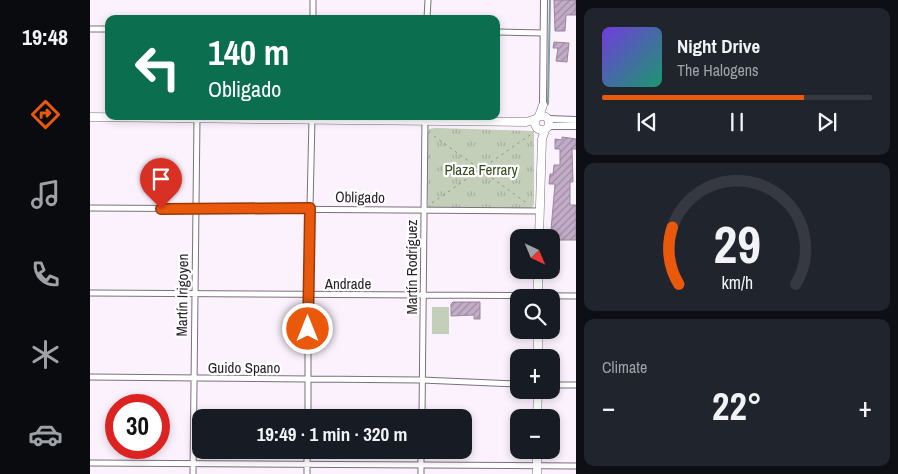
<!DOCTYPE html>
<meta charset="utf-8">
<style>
:root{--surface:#171b24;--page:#20242c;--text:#f1f3f6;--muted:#9ea1a6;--line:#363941;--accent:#ea580c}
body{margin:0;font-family:"Archivo Narrow",sans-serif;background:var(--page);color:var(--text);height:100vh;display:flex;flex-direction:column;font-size:19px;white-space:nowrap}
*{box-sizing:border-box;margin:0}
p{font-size:16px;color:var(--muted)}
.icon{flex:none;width:28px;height:28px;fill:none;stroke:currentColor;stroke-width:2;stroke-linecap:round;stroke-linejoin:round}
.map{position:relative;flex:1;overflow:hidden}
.side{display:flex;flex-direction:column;gap:8px;padding:8px;background:#0d0f14;width:322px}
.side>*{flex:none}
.banner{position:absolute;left:15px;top:15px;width:395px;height:105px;border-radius:10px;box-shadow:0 2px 8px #0003;background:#0b6e4f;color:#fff;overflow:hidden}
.needle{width:32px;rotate:136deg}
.fabs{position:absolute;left:420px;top:229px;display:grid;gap:10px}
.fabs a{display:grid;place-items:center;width:50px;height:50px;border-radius:10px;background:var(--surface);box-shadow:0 2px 8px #0003;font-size:25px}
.speed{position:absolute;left:15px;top:394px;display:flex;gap:10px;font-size:25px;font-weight:700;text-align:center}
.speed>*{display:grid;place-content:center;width:65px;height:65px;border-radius:50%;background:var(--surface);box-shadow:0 2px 8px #0003;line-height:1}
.speed .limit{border:8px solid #d22;background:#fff;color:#111}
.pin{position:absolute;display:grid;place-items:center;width:42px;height:42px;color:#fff;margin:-51px -21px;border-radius:50% 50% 50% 0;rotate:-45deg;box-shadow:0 0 5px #0007}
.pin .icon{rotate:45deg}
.me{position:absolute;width:55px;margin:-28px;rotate:0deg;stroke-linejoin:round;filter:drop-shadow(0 0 4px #0008)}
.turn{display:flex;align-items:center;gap:18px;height:105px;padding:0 20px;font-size:22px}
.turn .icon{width:65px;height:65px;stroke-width:2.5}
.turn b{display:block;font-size:35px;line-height:42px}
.big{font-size:38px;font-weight:700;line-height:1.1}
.side .card{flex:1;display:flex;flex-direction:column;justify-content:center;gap:8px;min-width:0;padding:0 18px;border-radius:10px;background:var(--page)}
.side .dial{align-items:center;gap:0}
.dial svg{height:130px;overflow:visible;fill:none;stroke:var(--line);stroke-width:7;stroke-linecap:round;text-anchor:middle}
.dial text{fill:var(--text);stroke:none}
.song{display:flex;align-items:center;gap:15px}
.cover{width:60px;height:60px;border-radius:8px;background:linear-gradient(135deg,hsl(260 70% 55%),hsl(160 70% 35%))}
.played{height:5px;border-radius:2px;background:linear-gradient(90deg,var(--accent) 75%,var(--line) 75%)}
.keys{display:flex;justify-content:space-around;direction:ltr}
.heat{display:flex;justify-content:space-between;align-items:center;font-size:28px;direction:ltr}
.trip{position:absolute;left:102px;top:409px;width:280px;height:50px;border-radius:10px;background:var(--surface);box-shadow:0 2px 8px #0003;font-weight:700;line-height:50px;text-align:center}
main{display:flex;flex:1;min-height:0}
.tab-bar{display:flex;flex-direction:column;width:90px;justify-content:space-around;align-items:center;background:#090b0e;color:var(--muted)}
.tab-bar .icon{width:35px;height:35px}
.tab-bar .active{color:var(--accent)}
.tab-bar b{font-size:22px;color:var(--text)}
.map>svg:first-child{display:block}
.green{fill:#c3cfb9}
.park{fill:url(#park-tufts)}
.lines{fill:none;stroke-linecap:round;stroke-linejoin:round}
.stream{stroke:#829fa5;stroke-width:2}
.building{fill:url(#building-hatch);stroke:#968899}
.minor-casing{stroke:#7d6f80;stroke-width:7}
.tertiary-casing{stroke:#7d6f80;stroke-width:8}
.secondary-casing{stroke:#7d6f80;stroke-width:9}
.path{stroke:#968e97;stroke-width:1;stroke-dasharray:2.5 4;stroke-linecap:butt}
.minor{stroke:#fff;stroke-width:5}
.tertiary{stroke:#fff;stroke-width:6}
.secondary{stroke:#fff;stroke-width:8}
.route-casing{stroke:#983908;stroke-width:12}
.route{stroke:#ea580c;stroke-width:9}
.labels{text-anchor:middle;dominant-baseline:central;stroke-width:4.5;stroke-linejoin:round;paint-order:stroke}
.park-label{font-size:15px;fill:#344b1d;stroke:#fff}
.street-label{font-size:15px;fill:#251f26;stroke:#fff}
</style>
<main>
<nav class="tab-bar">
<b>19:48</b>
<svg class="icon active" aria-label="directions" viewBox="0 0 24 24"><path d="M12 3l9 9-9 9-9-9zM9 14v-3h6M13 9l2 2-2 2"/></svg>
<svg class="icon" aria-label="music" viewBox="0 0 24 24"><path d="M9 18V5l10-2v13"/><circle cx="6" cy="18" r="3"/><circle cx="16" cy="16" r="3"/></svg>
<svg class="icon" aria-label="phone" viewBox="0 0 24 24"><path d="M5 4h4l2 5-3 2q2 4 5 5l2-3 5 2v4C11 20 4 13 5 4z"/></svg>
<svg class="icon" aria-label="climate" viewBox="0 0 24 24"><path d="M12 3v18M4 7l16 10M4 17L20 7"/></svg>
<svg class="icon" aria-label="car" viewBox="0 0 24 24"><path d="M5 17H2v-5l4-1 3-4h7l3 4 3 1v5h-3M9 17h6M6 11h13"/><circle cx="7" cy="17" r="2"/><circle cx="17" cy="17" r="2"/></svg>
</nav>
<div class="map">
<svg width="486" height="474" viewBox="0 0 486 474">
<defs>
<pattern id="park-tufts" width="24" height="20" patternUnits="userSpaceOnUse" patternTransform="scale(1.25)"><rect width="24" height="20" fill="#c3cfb9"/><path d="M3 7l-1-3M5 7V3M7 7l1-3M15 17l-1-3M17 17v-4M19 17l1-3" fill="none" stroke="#a7b19f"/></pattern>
<pattern id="building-hatch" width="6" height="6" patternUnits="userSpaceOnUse" patternTransform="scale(1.25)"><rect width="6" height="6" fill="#c3acc8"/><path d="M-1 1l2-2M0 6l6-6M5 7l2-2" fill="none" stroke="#9e8ba2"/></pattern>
</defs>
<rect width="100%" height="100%" fill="#fbf2fd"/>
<path class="green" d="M342,307h17v27h-17z"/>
<path class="park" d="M346,128l98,3v73l-2,4 -104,-1 -1,-72 2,-6z"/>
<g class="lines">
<path class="stream" d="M458,104l2,-104"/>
</g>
<path class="building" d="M464,0h22v15h-10l-1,16h-10z
M464,42l15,1 -2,19 -11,-1 2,-13h-5z
M472,137l14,2v10h-4l1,33h-3v23h6v35h-21v-10h-4l4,-46h-6l1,-10h3l1,-9h6v-16h-5v-10l7,1z
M363,302h27v17h-6v-4l-23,1v-12z"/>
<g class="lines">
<defs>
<path id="minor" d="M223,19v-19
M337,19l1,-19
M0,29h19
M406,32l47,1
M0,208l450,3
M0,293l486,3
M0,377l332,3 97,4
M461,385h25
M218,418v-123l4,-177
M332,418l3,-302
M0,463l486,3
M103,474l4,-357
M217,474v-24
M331,474v-24"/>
<path id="tertiary" d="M453,105l1,-105
M458,119l28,1
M459,126h27"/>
<path id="secondary" d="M445 123a7 7 0 1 1 14 0a7 7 0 1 1-14 0Z
M449,116l4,-11
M0,117l436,5 10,-3
M449,238l3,-99 3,-9
M448,298v-28
M448,330v28
M447,418l1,-28
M447,474v-24"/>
</defs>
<use href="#minor" class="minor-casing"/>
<use href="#tertiary" class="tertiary-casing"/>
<use href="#secondary" class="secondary-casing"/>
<path class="path" d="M344,136l94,68
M342,203l98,-68"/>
<use href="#minor" class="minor"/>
<use href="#tertiary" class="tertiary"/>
<use href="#secondary" class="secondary"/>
</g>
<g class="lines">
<defs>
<path id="route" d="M71,209l149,-1 -2,121"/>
</defs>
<use href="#route" class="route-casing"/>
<use href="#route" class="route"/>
</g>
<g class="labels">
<g class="park-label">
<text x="391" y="169">Plaza Ferrary</text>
</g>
<g class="street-label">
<text transform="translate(270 197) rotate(1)">Obligado</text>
<text transform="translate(321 267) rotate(-90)">Martín Rodríguez</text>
<text x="258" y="283">Andrade</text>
<text transform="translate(92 295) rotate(-89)">Martín Irigoyen</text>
<text x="154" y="367">Guido Spano</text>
</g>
</g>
</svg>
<div class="fabs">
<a><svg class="needle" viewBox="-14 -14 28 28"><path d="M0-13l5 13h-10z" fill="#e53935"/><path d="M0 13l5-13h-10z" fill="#9ea1a6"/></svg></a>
<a><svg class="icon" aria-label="search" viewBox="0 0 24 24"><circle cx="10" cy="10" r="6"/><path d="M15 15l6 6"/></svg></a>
<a>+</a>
<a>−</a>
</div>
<div class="speed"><div class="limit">30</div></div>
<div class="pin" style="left:71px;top:209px;background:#d93025"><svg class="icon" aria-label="arrive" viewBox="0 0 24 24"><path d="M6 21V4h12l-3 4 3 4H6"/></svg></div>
<svg class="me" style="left:218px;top:329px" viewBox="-20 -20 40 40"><circle r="17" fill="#ea580c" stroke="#fff" stroke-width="3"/><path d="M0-11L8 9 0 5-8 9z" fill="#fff"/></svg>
<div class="trip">19:49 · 1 min · 320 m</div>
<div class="banner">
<div class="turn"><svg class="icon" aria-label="left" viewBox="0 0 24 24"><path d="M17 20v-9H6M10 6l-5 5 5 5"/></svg><div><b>140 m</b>Obligado</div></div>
</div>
</div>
<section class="side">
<div class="card">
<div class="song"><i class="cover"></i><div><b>Night Drive</b><p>The Halogens</p></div></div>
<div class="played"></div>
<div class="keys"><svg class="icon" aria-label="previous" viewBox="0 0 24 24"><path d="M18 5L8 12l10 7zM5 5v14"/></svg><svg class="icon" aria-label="pause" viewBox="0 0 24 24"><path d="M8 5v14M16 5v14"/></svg><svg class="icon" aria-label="next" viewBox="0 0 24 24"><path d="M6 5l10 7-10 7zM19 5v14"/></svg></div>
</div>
<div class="card dial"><svg viewBox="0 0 100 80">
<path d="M14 69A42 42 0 1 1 86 69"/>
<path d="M14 69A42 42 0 0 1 10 34" stroke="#ea580c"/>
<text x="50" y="56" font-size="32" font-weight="700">29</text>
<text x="50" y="72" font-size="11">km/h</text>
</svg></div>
<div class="card"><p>Climate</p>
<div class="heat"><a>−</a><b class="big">22°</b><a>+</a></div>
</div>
</section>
</main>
